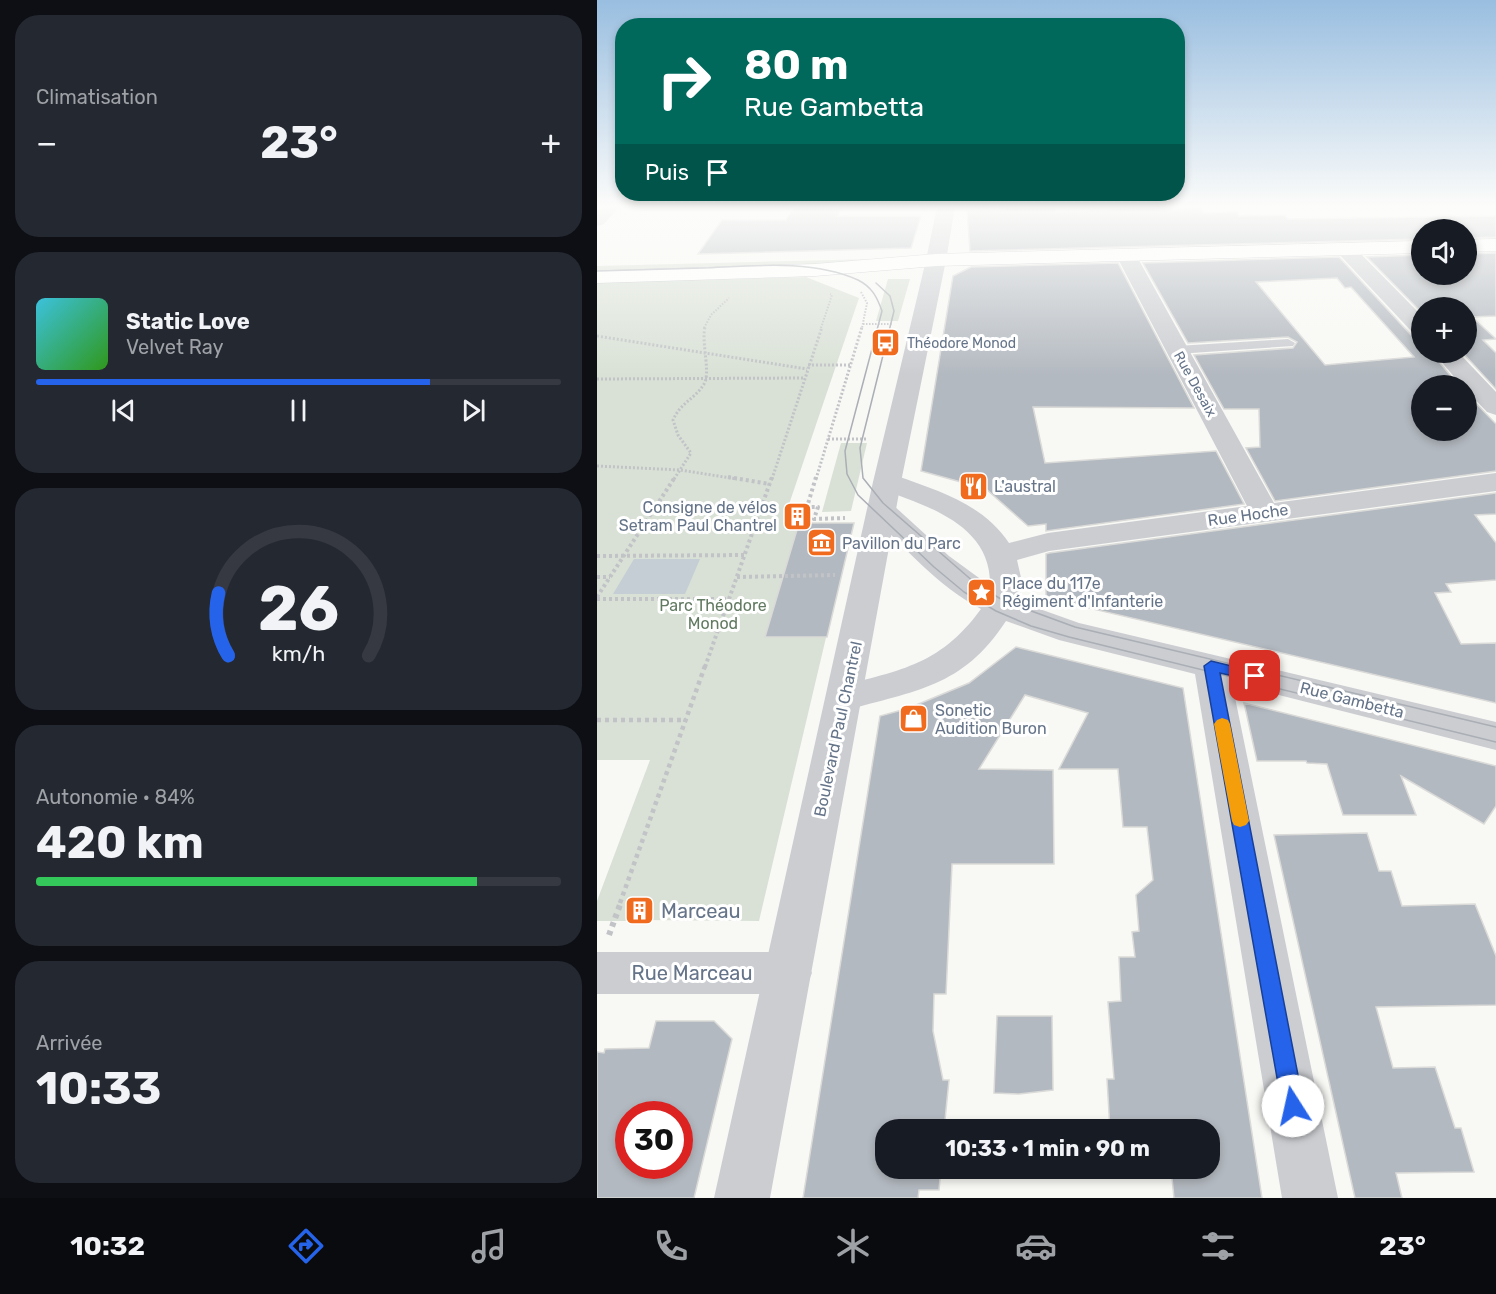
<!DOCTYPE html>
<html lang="fr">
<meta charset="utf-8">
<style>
:root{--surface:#171b24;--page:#242831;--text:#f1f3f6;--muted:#9ea1a6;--line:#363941;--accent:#2563eb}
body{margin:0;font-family:Rubik,sans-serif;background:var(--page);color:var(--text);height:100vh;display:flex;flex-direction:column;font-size:22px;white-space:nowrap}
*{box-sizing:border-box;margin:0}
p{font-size:20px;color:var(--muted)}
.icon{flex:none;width:33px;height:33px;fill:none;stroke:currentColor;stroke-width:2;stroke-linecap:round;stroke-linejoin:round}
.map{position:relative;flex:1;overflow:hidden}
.panel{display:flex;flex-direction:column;gap:15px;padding:15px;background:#0d0f14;width:597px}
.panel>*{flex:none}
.guide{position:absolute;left:18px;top:18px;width:570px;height:183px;border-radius:24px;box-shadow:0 3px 9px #0003;background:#00695c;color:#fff;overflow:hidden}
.controls{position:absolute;left:814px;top:219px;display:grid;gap:12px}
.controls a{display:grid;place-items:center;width:66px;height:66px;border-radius:50%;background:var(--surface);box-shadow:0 3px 9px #0003;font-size:30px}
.speed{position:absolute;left:18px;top:1101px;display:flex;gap:12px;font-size:30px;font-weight:700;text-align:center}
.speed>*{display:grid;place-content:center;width:78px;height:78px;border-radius:50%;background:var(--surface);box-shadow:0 3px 9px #0003;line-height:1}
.speed .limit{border:9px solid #d22;background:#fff;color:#111}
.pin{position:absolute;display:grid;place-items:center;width:51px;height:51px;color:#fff;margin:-26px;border-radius:12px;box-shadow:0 3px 9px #0006}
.me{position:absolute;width:66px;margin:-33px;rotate:350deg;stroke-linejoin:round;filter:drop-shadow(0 0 4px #0008)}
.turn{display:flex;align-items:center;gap:21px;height:126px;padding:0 30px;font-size:27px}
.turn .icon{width:78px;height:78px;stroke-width:2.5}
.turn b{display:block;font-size:42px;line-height:51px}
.then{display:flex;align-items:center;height:57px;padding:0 30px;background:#0003;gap:12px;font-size:22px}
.big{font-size:45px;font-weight:700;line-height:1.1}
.panel .widget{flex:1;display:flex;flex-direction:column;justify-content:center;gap:9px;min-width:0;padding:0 21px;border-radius:24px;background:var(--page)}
.panel .dial{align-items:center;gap:0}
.dial svg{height:156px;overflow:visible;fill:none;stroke:var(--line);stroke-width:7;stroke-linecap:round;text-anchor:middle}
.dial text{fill:var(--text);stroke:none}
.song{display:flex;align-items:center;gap:18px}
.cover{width:72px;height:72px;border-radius:9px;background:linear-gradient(135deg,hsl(190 70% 55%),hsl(110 70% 35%))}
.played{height:6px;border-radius:3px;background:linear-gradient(90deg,var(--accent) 75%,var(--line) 75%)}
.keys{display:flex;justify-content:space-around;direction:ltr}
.heat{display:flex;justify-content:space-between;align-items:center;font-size:33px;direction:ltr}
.charge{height:9px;border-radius:4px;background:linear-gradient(90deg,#34c759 84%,var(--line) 0)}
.trip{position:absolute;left:278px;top:1119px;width:345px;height:60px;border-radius:24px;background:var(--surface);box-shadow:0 3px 9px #0003;font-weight:700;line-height:60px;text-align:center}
.tabs{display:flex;height:96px;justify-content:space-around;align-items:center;background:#090b0e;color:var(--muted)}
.tabs .icon{width:42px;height:42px}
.tabs .active{color:var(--accent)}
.tabs b{font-size:27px;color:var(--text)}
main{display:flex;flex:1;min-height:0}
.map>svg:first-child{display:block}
.green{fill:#d9e1d6}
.water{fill:#c4ced4}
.building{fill:#b3b9c0;stroke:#dadad8;stroke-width:1.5;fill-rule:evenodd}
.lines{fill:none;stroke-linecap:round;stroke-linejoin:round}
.primary-casing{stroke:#bbbec3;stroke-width:1}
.path-far4{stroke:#c1c3c6;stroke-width:2;stroke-dasharray:1.5 1.5;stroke-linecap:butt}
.path-far3{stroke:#c1c3c6;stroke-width:3;stroke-dasharray:2 2;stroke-linecap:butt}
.path-far2{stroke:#c1c3c6;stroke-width:4;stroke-dasharray:3 3;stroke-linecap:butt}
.path-far1{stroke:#c1c3c6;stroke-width:4.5;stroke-dasharray:4 4;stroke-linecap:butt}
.path{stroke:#c1c3c6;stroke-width:6;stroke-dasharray:4.5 4.5;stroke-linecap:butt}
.service{fill:#cbcdd1;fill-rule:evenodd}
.minor{fill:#cbcdd1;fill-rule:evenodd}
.tertiary{fill:#cbcdd1;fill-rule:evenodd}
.primary{fill:#fff;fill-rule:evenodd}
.tram{stroke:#aaaeb5;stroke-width:1.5}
.route{fill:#2563eb;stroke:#184099;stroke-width:1.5}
.slow{fill:#f59e0b}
.labels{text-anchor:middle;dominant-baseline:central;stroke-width:6;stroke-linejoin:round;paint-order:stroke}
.far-poi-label{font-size:14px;fill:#657489;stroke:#fff;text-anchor:start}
.far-street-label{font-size:14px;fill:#657489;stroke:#fff}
.poi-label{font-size:16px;fill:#657489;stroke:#fff;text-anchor:start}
.street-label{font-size:16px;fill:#657489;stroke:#fff}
.park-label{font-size:16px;fill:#627a61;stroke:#fff}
.near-poi-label{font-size:20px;fill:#657489;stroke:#fff;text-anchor:start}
.near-street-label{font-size:20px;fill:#657489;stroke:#fff}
</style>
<main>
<section class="panel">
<div class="widget"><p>Climatisation</p>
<div class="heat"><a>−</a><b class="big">23°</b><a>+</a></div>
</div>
<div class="widget">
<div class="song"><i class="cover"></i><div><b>Static Love</b><p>Velvet Ray</p></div></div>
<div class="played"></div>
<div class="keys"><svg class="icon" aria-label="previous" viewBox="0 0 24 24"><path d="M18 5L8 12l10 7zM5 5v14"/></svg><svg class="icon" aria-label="pause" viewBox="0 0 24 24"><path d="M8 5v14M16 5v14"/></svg><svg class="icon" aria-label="next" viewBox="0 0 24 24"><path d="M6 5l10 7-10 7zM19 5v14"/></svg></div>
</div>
<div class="widget dial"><svg viewBox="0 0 100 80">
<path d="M14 69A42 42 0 1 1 86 69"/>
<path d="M14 69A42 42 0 0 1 9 37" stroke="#2563eb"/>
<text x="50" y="56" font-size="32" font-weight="700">26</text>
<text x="50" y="72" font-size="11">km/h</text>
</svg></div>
<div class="widget"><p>Autonomie · 84%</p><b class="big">420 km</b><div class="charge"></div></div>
<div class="widget"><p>Arrivée</p><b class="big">10:33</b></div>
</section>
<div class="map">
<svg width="899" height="1198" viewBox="0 0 899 1198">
<rect width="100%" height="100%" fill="#f8f8f5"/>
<path class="green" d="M278,259l-67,6 -211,7v-6z
M209,277l53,21 -76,224 16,1 47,30 -87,368 -114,-1 6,-18h-17l-6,19h-31v-20l53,-141h-53v-478z
M291,279h22l-12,42h-22z
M244,443h26l-16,68 -29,1z"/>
<path class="water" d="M37,559h66l-15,35h-72z"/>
<path class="building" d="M197,207h47l-3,9h83l-10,32 -213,6 24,-34h64z
M409,207h50v5l142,-5 6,6 33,-1 2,4 46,-1 3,4 208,-3v21l-29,1v-8h-45v9l-452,12 -3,-40 39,-1z
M899,253v63l-24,1 24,22 -13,1 13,13v36l-34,-37h5v-44h-45v5l-55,-56 55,-2v19h45v-20z
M742,257l73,79 10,2v14h9l28,34h-37v44h45v-36l29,30v47l-221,30 -29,-53 14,-1 -1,-38h-35l-30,-54 99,-7 4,-6 -9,-5 -100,6 -45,-80zM740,278l8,10 6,-1 63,70 -89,8 -69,-83z
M521,263l76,145 -161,-1 12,56 171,-12 28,53 -198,27v-7l-18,2 -42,-37 -65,-18 32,-195 18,-9z
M899,493v21l-21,1 21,28v37l-50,4 5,8 -16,1 26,51 35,-1v60l-450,-105v-44l3,-1z
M202,523h55l-27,114h-62z
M419,647l167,41 79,510h-88l-3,-30h38v-38h-99l-3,-51h7l-6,-77 13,-1 -2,-44h16l-3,-25 7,-1 -3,-36 17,-15 -6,-53h-24l-5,-58h-59l29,-56 -63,-18 -46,74 74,1 1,94h-102l-6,130h-12l-1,37 10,49h6l-5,50h-59v38h56l-2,22h-20l-1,8h-115l77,-482 29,-8 60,-25z
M647,703l252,63v40l-12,18 -83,-48 15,39h-73l-16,-51 -20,-1 -1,-2h-49z
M770,833l12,38h12l11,35 73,-2 21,52v49l-120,2 17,61 42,-1 20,61h6l13,44 -78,1 6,25h-47l-81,-363z
M400,1016h55l1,74 -34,4 -25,-1z
M59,1021h58l18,18 -38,159h-97v-146l7,1 1,-4 44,-1zM32,1114h50v52h-50z"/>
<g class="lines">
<defs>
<path id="primary" d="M899,239v12l-29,1v-12z
M825,241v12l-486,13 -121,10 -218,7v-12l218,-7 121,-10z"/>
</defs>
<use href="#primary" class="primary-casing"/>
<path class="path-far4" d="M264,292l6,11 -5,25
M266,324h29
M107,328l7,-13 18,-17
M224,328l11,-33 -2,-1"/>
<path class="path-far3" d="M0,336l210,33
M211,365h42
M0,379l207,-1
M231,439h38
M0,466l83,4 57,9
M77,479l17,-26 -13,-18 -5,-15c8,-18 22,-21 31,-36 7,-11 -3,-42 1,-57
M175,479l50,-152
M219,479l46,-152"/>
<path class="path-far2" d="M131,477l42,7
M219,477l-9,30h11l-4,12 31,-1
M0,556l148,-1
M0,577h13
M140,577l98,-2
M0,597l78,-120
M0,599h132
M108,667l67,-190"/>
<path class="path-far1" d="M0,720h89
M23,903l85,-237"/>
<path class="path" d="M12,935l12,-33"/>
<path class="service" d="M691,339l7,4 -2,3 -116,8 -7,-4 7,-4z"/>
<path class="minor" d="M2,207h20l-15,17 -7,2v-16z
M340,207h18l-9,53 -3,4h-14l-3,-4z
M748,243l7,2 70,71v20l-8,-2 -76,-81 -3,-4 3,-4z
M529,249l7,2 3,4 138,248 222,-30v18l-447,60 -32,9 5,22 -2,20 59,21 417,99v28l-264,-67 106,515h-56l-87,-524 -136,-34 -53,-19c-44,67 -90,69 -162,90l-13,-4 -5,-9 5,-9c66,-19 107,-21 150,-80 -43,-23 -75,-60 -109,-93l-5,-6 5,-6 10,-3 10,3 57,52 41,30c2,-62 -65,-81 -113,-98l-4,-6 4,-6 10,-3 10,3c42,15 86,28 112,67l39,-10 199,-27 -131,-251 3,-4z
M836,352h25l38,40v23l-9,-3 -20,-21v-5h-5z
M0,952h191l17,6 7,15 -7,15 -17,6h-191z"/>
<path class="tertiary" d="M339,254l7,2 3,4 -45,222 -131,716h-56l159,-716 53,-222 3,-4z"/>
<use href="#primary" class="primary"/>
<path class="tram" d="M0,271c35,-1 71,-2 106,-3 49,-2 108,-9 155,12 14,7 19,17 24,31l-37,140 2,23 11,21 76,72 30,25 32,19 35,15 38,11 427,105
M279,283l14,13 4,15 -34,137 3,30 20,25 92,80 29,18 71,26 421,100"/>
</g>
<linearGradient id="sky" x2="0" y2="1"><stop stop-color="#99bee0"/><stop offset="0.55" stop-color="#fcfcfa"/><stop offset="1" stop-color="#fcfcfa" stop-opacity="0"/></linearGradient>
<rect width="899" height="375" fill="url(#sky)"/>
<path class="route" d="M614,661l49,12 2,3 -7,5 -35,-8 84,433 -3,8 -8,3 -7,-3 -4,-8 -78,-440z"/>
<path class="slow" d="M625,718l6,2 2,4 19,97 -3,4 -6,2 -6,-2 -2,-4 -18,-97 3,-4z"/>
<defs>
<symbol id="bus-square" viewBox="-11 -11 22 22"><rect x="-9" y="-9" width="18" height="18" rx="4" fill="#f06b1e" stroke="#fff"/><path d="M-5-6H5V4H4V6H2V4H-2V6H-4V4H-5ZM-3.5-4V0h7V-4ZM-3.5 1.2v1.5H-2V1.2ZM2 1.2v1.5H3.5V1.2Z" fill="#fff"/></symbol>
<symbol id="restaurant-square" viewBox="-11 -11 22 22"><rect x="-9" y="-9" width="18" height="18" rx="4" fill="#f06b1e" stroke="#fff"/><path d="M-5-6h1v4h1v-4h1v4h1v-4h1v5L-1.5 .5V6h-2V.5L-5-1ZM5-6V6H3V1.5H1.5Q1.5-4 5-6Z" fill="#fff"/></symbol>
<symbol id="building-square" viewBox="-11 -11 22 22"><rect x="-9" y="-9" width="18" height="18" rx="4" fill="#f06b1e" stroke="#fff"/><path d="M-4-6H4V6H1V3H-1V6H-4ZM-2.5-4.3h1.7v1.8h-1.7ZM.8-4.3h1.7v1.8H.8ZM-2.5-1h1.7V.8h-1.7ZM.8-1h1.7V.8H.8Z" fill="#fff"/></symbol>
<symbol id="museum-square" viewBox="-11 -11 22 22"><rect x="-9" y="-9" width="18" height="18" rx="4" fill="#f06b1e" stroke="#fff"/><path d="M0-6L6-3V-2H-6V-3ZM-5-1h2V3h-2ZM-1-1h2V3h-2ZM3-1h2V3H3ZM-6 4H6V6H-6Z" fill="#fff"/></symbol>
<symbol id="sight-square" viewBox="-11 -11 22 22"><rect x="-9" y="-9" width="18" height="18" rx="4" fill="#f06b1e" stroke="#fff"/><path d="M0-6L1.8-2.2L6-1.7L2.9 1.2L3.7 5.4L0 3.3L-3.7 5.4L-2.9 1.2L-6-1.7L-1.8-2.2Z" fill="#fff"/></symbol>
<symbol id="shop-square" viewBox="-11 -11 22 22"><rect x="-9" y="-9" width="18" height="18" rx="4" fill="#f06b1e" stroke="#fff"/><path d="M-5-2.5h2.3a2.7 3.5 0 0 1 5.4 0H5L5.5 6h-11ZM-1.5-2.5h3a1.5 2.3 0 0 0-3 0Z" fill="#fff"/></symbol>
</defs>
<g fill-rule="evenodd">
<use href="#bus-square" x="272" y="326" width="33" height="33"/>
<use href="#restaurant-square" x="360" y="470" width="33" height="33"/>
<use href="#building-square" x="184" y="500" width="33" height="33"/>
<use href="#museum-square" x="208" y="526" width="33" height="33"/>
<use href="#sight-square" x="368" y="576" width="33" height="33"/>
<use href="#shop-square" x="300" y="702" width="33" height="33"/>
<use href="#building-square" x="26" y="894" width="33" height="33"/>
</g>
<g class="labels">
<g class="far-poi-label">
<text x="310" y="343">Théodore Monod</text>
</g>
<g class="far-street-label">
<text transform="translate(598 384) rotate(61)">Rue Desaix</text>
</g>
<g class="poi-label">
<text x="397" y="486">L'austral</text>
<text x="180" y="507" text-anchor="end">Consigne de vélos<tspan x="180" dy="18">Setram Paul Chantrel</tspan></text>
<text x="245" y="543">Pavillon du Parc</text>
<text x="405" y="583">Place du 117e<tspan x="405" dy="18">Régiment d'Infanterie</tspan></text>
<text x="338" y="710">Sonetic<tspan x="338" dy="18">Audition Buron</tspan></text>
</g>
<g class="street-label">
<text transform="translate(651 515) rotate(-8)">Rue Hoche</text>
<text transform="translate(755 700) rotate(14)">Rue Gambetta</text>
<text transform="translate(241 729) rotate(-78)">Boulevard Paul Chantrel</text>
</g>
<g class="park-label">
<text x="116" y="605">Parc Théodore<tspan x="116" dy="18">Monod</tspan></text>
</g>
<g class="near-poi-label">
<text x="64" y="911">Marceau</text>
</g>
<g class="near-street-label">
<text x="95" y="973">Rue Marceau</text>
</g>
</g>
</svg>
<div class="controls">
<a><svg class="icon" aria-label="sound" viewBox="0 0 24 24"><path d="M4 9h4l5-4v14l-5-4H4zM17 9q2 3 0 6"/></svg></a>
<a>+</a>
<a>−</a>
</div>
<div class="speed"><div class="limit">30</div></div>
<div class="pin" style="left:658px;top:676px;background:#d93025"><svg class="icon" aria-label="arrive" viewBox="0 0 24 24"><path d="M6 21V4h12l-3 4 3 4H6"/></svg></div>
<svg class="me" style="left:696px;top:1106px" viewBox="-20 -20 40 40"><circle r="19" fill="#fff"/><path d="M0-13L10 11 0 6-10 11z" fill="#2563eb"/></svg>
<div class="trip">10:33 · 1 min · 90 m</div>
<div class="guide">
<div class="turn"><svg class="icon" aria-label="right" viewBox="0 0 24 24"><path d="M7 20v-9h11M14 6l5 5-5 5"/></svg><div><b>80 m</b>Rue Gambetta</div></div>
<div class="then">Puis<svg class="icon" aria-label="arrive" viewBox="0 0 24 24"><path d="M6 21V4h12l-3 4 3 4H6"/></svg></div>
</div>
</div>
</main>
<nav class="tabs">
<b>10:32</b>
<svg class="icon active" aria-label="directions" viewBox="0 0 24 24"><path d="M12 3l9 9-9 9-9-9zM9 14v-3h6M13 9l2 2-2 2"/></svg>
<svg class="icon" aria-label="music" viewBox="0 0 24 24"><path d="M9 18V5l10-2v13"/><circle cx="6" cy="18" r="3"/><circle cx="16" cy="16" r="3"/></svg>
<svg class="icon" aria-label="phone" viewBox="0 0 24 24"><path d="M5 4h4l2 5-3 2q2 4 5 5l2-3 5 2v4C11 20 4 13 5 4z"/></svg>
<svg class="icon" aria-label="climate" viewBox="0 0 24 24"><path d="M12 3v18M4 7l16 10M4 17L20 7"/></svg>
<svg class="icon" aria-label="car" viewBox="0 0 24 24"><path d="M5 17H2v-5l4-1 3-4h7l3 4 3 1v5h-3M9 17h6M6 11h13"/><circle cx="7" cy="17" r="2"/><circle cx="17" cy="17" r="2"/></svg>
<svg class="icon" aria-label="filters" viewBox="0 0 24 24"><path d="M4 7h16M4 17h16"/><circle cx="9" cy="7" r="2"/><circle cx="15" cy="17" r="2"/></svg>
<b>23°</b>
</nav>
